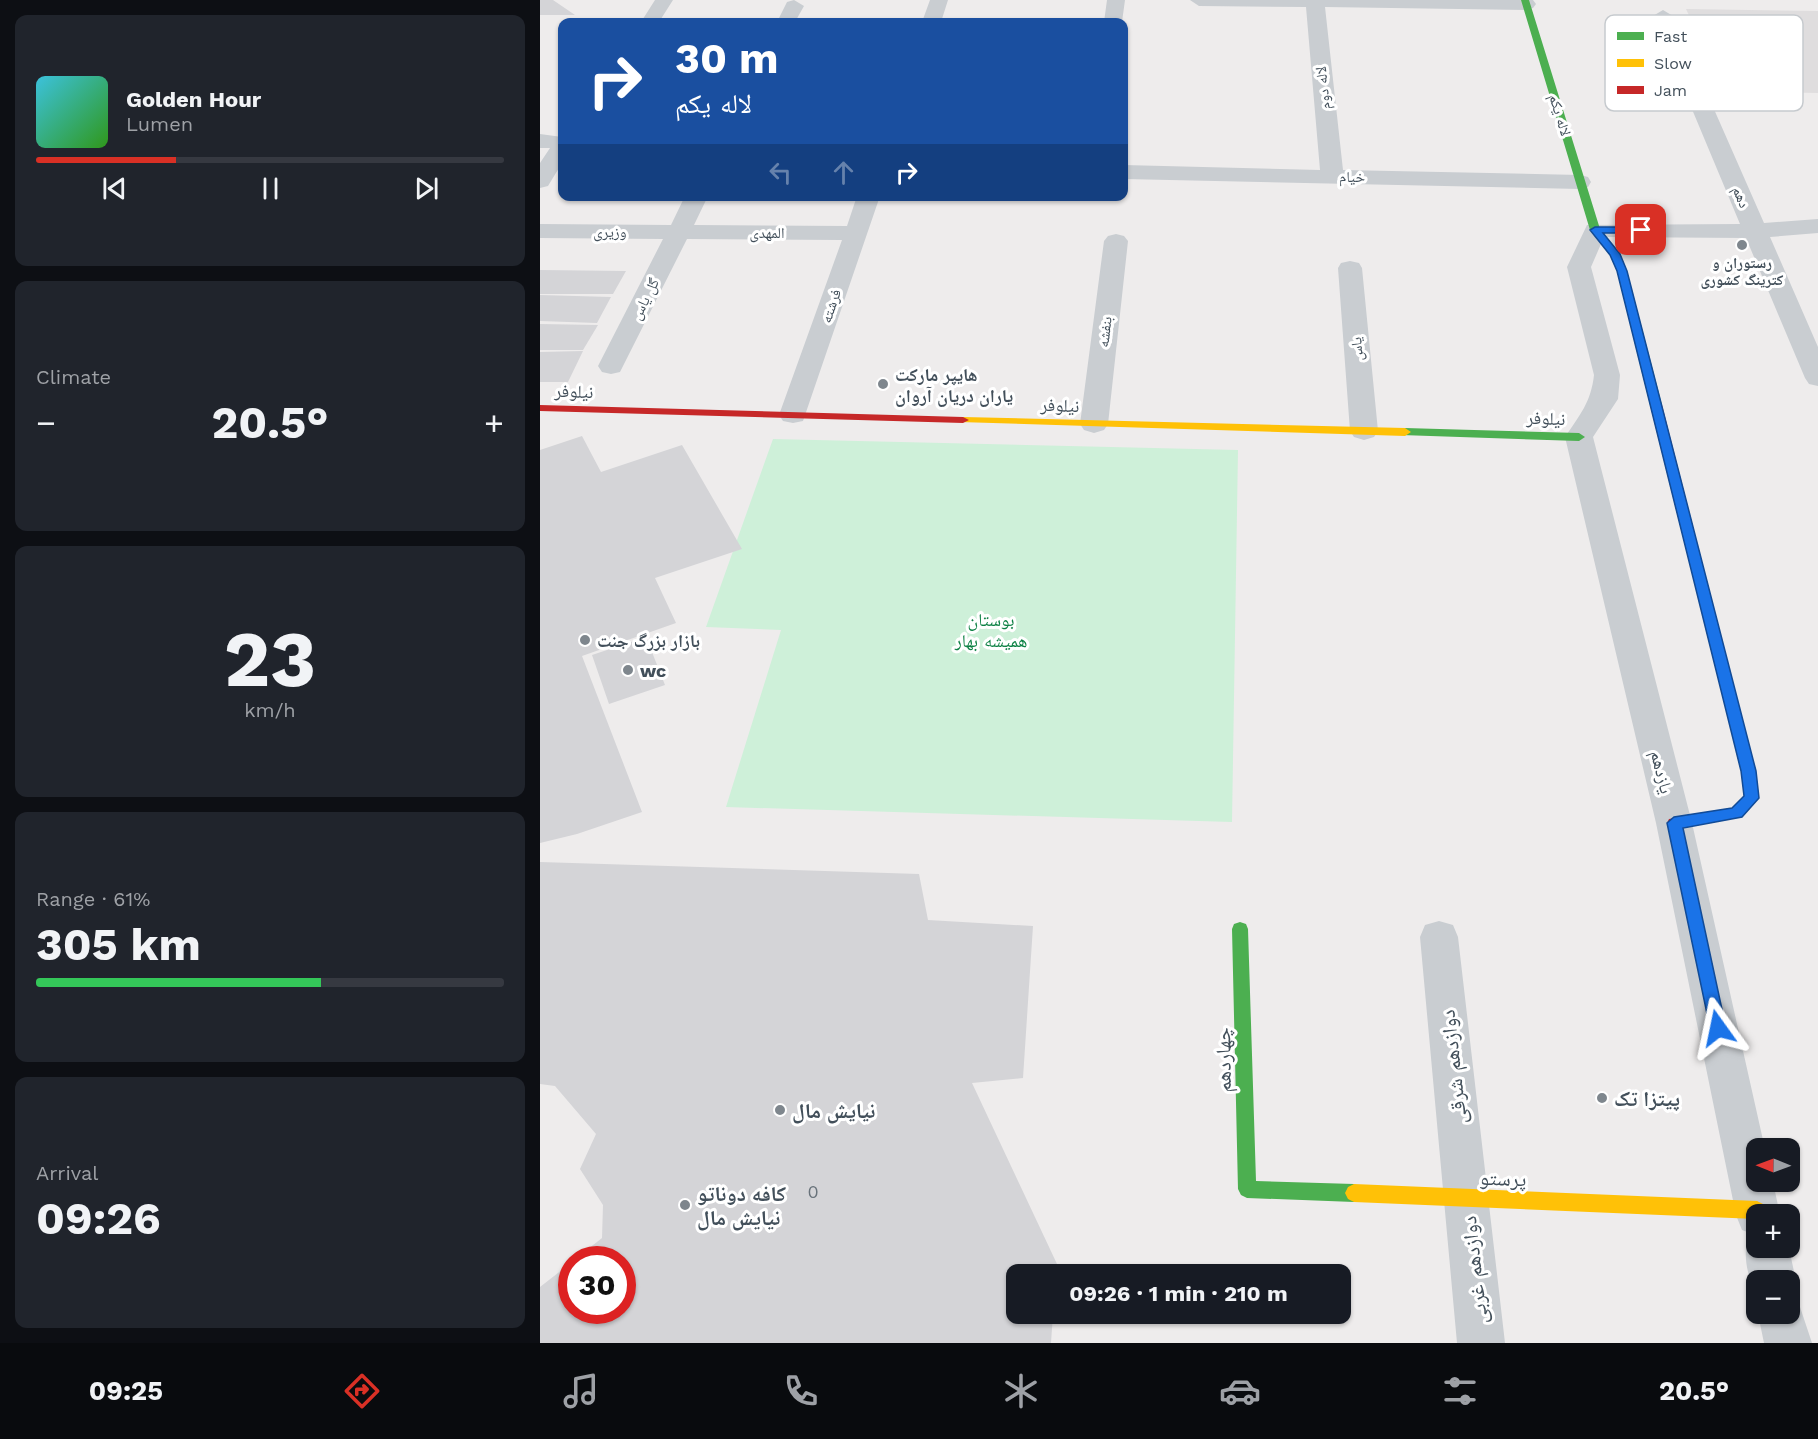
<!DOCTYPE html>
<meta charset="utf-8">
<style>
:root{--surface:#171b24;--page:#20242c;--text:#f1f3f6;--muted:#9ea1a6;--line:#363941;--accent:#d93025}
body{margin:0;font-family:"Work Sans","Noto Naskh Arabic",sans-serif;background:var(--page);color:var(--text);height:100vh;display:flex;flex-direction:column;font-size:22px;white-space:nowrap}
*{box-sizing:border-box;margin:0}
p{font-size:20px;color:var(--muted)}
.icon{flex:none;width:33px;height:33px;fill:none;stroke:currentColor;stroke-width:2;stroke-linecap:round;stroke-linejoin:round}
.map{position:relative;flex:1;overflow:hidden}
.panel{display:flex;flex-direction:column;gap:15px;padding:15px;background:#0d0f14;width:540px}
.panel>*{flex:none}
.guide{position:absolute;left:18px;top:18px;width:570px;height:183px;border-radius:12px;box-shadow:0 2px 4px #0004;background:#1a4fa0;color:#fff;overflow:hidden}
.needle{width:39px;rotate:271deg}
.controls{position:absolute;left:1206px;top:1138px;display:grid;gap:12px}
.controls a{display:grid;place-items:center;width:54px;height:54px;border-radius:12px;background:var(--surface);box-shadow:0 2px 4px #0004;font-size:30px}
.speed{position:absolute;left:18px;top:1246px;display:flex;gap:12px;font-size:30px;font-weight:700;text-align:center}
.speed>*{display:grid;place-content:center;width:78px;height:78px;border-radius:50%;background:var(--surface);box-shadow:0 2px 4px #0004;line-height:1}
.speed .limit{border:9px solid #d22;background:#fff;color:#111}
.pin{position:absolute;display:grid;place-items:center;width:51px;height:51px;color:#fff;margin:-26px;border-radius:12px;box-shadow:0 3px 9px #0006}
.me{position:absolute;width:66px;margin:-33px;rotate:348deg;stroke-linejoin:round;filter:drop-shadow(0 0 4px #0008)}
.turn{display:flex;align-items:center;gap:21px;height:126px;padding:0 18px;font-size:27px}
.turn .icon{width:78px;height:78px;stroke-width:2.5}
.turn b{display:block;font-size:42px;line-height:51px}
.lanes{display:flex;align-items:center;height:57px;padding:0 18px;background:#0003;justify-content:center;gap:30px;direction:ltr}
.lanes .off{opacity:.35}
.big{font-size:45px;font-weight:700;line-height:1.1}
.panel .card{flex:1;display:flex;flex-direction:column;justify-content:center;gap:9px;min-width:0;padding:0 21px;border-radius:12px;background:var(--page)}
.panel .dial{align-items:center;gap:0}
.dial b{font-size:78px;line-height:1}
.song{display:flex;align-items:center;gap:18px}
.cover{width:72px;height:72px;border-radius:9px;background:linear-gradient(135deg,hsl(190 70% 55%),hsl(110 70% 35%))}
.played{height:6px;border-radius:3px;background:linear-gradient(90deg,var(--accent) 30%,var(--line) 30%)}
.keys{display:flex;justify-content:space-around;direction:ltr}
.heat{display:flex;justify-content:space-between;align-items:center;font-size:33px;direction:ltr}
.charge{height:9px;border-radius:4px;background:linear-gradient(90deg,#34c759 61%,var(--line) 0)}
.trip{position:absolute;left:466px;top:1264px;width:345px;height:60px;border-radius:12px;background:var(--surface);box-shadow:0 2px 4px #0004;font-weight:700;line-height:60px;text-align:center}
.tabs{display:flex;height:96px;justify-content:space-around;align-items:center;background:#090b0e;color:var(--muted)}
.tabs .icon{width:42px;height:42px}
.tabs .current{color:var(--accent)}
.tabs b{font-size:27px;color:var(--text)}
main{display:flex;flex:1;min-height:0}
.map>svg:first-child{display:block}
.education{fill:#dfddde}
.green{fill:#cef0d9}
.building{fill:#d4d4d7}
.lines{fill:none;stroke-linecap:round;stroke-linejoin:round}
.street{fill:#c9cdd1;fill-rule:evenodd}
.fast{fill:#4caf50;fill-rule:evenodd}
.slow{fill:#ffc107;fill-rule:evenodd}
.jam{fill:#c62828;fill-rule:evenodd}
.route{fill:#1a73e8;stroke:#114b97;stroke-width:1.5}
.poi-dot{fill:#7e868d;stroke:#fff;stroke-width:2}
.labels{text-anchor:middle;dominant-baseline:central;stroke-width:6;stroke-linejoin:round;paint-order:stroke}
.far-street-label{font-size:15px;fill:#424f5a;stroke:#fff}
.far-poi-label{font-size:15px;font-weight:bold;fill:#424f5a;stroke:#fff}
.poi-label{font-size:18px;font-weight:bold;fill:#424f5a;stroke:#fff;text-anchor:start}
.street-label{font-size:18px;fill:#424f5a;stroke:#fff}
.park-label{font-size:18px;fill:#0d8144;stroke:#fff}
.near-number-label{font-size:18px;fill:#68727a}
.near-street-label{font-size:21px;fill:#424f5a;stroke:#fff}
.near-poi-label{font-size:21px;font-weight:bold;fill:#424f5a;stroke:#fff;text-anchor:start}
.key{fill:#fff;stroke:#c6cace;stroke-width:1.5}
.key-label{font-size:16px;fill:#424f5a}
</style>
<main>
<section class="panel">
<div class="card">
<div class="song"><i class="cover"></i><div><b>Golden Hour</b><p>Lumen</p></div></div>
<div class="played"></div>
<div class="keys"><svg class="icon" aria-label="previous" viewBox="0 0 24 24"><path d="M18 5L8 12l10 7zM5 5v14"/></svg><svg class="icon" aria-label="pause" viewBox="0 0 24 24"><path d="M8 5v14M16 5v14"/></svg><svg class="icon" aria-label="next" viewBox="0 0 24 24"><path d="M6 5l10 7-10 7zM19 5v14"/></svg></div>
</div>
<div class="card"><p>Climate</p>
<div class="heat"><a>−</a><b class="big">20.5°</b><a>+</a></div>
</div>
<div class="card dial"><b>23</b><p>km/h</p></div>
<div class="card"><p>Range · 61%</p><b class="big">305 km</b><div class="charge"></div></div>
<div class="card"><p>Arrival</p><b class="big">09:26</b></div>
</section>
<div class="map">
<svg width="1278" height="1343" viewBox="0 0 1278 1343">
<rect width="100%" height="100%" fill="#eeecec"/>
<path class="education" d="M1146,9l132,2v82l-93,-2z"/>
<path class="green" d="M233,439l465,11 -6,372 -506,-15 55,-177 -75,-3z"/>
<path class="building" d="M0,0h13l22,15h-35z
M0,270l86,1 -13,23h-73z
M0,295l71,2 -14,26 -57,-2z
M0,324l58,1 -15,25h-43z
M43,351l-15,31h-28v-30z
M42,436l19,36 81,-27 60,104 -87,29 21,45 -94,33 60,156 -65,22 -37,9v-393z
M106,637l19,48 -56,19 -17,-49z
M0,862l379,12 9,46 105,6 -10,152 -51,5 85,181 -1,11h-39v39h36l-2,29h-511v-56l32,-25v49h50v-51h-48l28,-22 1,-33 -23,-36 16,-35 -41,-48 -15,-2z"/>
<g class="lines">
<path class="street" d="M115,0h18l-14,22h-18z
M254,0l10,6 -9,16h-18l10,-20z
M390,0h18l-7,22h-19z
M567,0h18l-3,22h-18z
M650,0h343l3,4 -3,4 -7,2 -201,-3 18,163 237,5 8,2 3,5 -3,5 -8,2 -456,-10v-14l196,5 -14,-163 -107,-1z
M1123,10l10,6 91,207 54,-4v14l-48,4 48,110v39l-9,-2 -4,-6 -59,-140 -142,-1 -13,30 29,108 -2,24 -25,38 99,386 73,326h-9v33h17l7,33h-24v33h33l7,33 -6,14 7,3 15,45h-48l-6,-29h32v-33h-34v15c-8,-21 -15,-41 -6,-63l-8,-3 -6,-15 -80,-392 -91,-386c15,-22 26,-35 29,-62l-27,-108 20,-42 153,-1 -87,-208z
M0,134l22,3v26l-14,23 -8,2v-25l10,-15h-10z
M145,196h23l-14,29 153,1 10,-30h23l-77,225 -10,2 -10,-2 -4,-6 63,-175 -155,-1 -67,133 -9,2 -9,-2 -4,-6 65,-127 -123,-1v-14l131,1z
M576,234l8,2 4,5 -20,183 -4,6 -10,3 -10,-3 -4,-6 24,-183 4,-5z
M810,261l9,2 3,5 16,163 -4,6 -10,3 -10,-3 -4,-6 -12,-163 3,-5z
M899,921l14,4 5,12 47,406h-48l-37,-406 5,-12z"/>
<path class="fast" d="M981,0h8l71,229 20,25 7,17 35,134 -2,2h-8l-2,-2 -33,-134 -7,-16 -20,-25z
M865,428l174,5 6,4 -6,4 -178,-6v-6z
M700,922l6,2 2,5 8,252 98,3 6,3 3,6 -3,6 -6,3 -107,-4 -6,-3 -3,-6 -6,-260 2,-5z"/>
<path class="slow" d="M423,417l442,11 6,4 -6,4 -446,-14 -2,-2z
M814,1184l403,17 6,3 3,6 -2,5h-8v4l-402,-17 -6,-3 -3,-6 3,-6z"/>
<path class="jam" d="M1116,402l6,3 93,365 4,28 -18,19 -67,12 -5,-2 -2,-4 2,-4 63,-11 12,-12 -3,-26 -91,-365z
M0,405l423,12 6,3 -6,3 -423,-12z"/>
</g>
<path class="route" d="M1055,227h46l5,3 -5,3h-38l17,21 7,17 129,500 3,27 -17,19 -59,11 43,200 -2,5 -6,2 -6,-2 -2,-5 -43,-205 7,-6 58,-9 12,-12 -3,-25 -124,-500 -7,-16 -20,-25z"/>
<g class="poi-dot">
<circle cx="1202" cy="245" r="6"/>
<circle cx="343" cy="384" r="6"/>
<circle cx="45" cy="640" r="6"/>
<circle cx="88" cy="670" r="6"/>
<circle cx="1062" cy="1098" r="6"/>
<circle cx="240" cy="1110" r="6"/>
<circle cx="145" cy="1205" r="6"/>
</g>
<g class="labels">
<g class="far-street-label">
<text transform="translate(783 88) rotate(-96)">لاله دوم</text>
<text transform="translate(1020 115) rotate(73)">لاله یکم</text>
<text transform="translate(812 177) rotate(1)">خیام</text>
<text transform="translate(1201 197) rotate(67)">دهم</text>
<text x="70" y="232">وزیری</text>
<text x="227" y="233">المهدی</text>
<text transform="translate(105 299) rotate(-63)">گل یاس</text>
<text transform="translate(291 306) rotate(-71)">فرشته</text>
<text transform="translate(565 332) rotate(-83)">بنفشه</text>
<text transform="translate(817 349) rotate(-95)">یاس</text>
</g>
<g class="far-poi-label">
<text x="1202" y="263">رستوران و<tspan x="1202" dy="17">کترینگ کشوری</tspan></text>
</g>
<g class="poi-label">
<text x="355" y="374">هایپر مارکت<tspan x="355" dy="21">یاران دریان آروان</tspan></text>
<text x="57" y="640">بازار بزرگ جنت</text>
<text x="100" y="670">wc</text>
</g>
<g class="street-label">
<text transform="translate(34 391) rotate(2)">نیلوفر</text>
<text transform="translate(520 405) rotate(2)">نیلوفر</text>
<text transform="translate(1006 418) rotate(2)">نیلوفر</text>
<text transform="translate(1122 772) rotate(76)">یازدهم</text>
</g>
<g class="park-label">
<text x="451" y="619">بوستان<tspan x="451" dy="21">همیشه بهار</tspan></text>
</g>
<g class="near-number-label">
<text x="273" y="1191">0</text>
</g>
<g class="near-street-label">
<text transform="translate(683 1060) rotate(-91)">چهاردهم</text>
<text transform="translate(913 1067) rotate(-96)">دوازدهم شرقی</text>
<text transform="translate(963 1178) rotate(2)">پرستو</text>
<text transform="translate(934 1270) rotate(-96)">دوازدهم غربی</text>
</g>
<g class="near-poi-label">
<text x="1074" y="1098">پیتزا تک</text>
<text x="252" y="1110">نیایش مال</text>
<text x="157" y="1193">کافه دوناتو<tspan x="157" dy="24">نیایش مال</tspan></text>
</g>
</g>
<rect x="1065" y="15" width="198" height="96" rx="9" class="key"/>
<rect x="1077" y="32" width="27" height="8" fill="#4caf50"/>
<rect x="1077" y="59" width="27" height="8" fill="#ffc107"/>
<rect x="1077" y="86" width="27" height="8" fill="#c62828"/>
<g class="key-label">
<text x="1114" y="42">Fast</text>
<text x="1114" y="69">Slow</text>
<text x="1114" y="96">Jam</text>
</g>
</svg>
<div class="controls">
<a><svg class="needle" viewBox="-14 -14 28 28"><path d="M0-13l5 13h-10z" fill="#e53935"/><path d="M0 13l5-13h-10z" fill="#9ea1a6"/></svg></a>
<a>+</a>
<a>−</a>
</div>
<div class="speed"><div class="limit">30</div></div>
<div class="pin" style="left:1101px;top:230px;background:#d93025"><svg class="icon" aria-label="arrive" viewBox="0 0 24 24"><path d="M6 21V4h12l-3 4 3 4H6"/></svg></div>
<svg class="me" style="left:1178px;top:1028px" viewBox="-20 -20 40 40"><path d="M0-17L14 15 0 8-14 15z" fill="#1a73e8" stroke="#fff" stroke-width="4"/></svg>
<div class="trip">09:26 · 1 min · 210 m</div>
<div class="guide">
<div class="turn"><svg class="icon" aria-label="right" viewBox="0 0 24 24"><path d="M7 20v-9h11M14 6l5 5-5 5"/></svg><div><b>30 m</b>لاله یکم</div></div>
<div class="lanes"><svg class="icon off" aria-label="left" viewBox="0 0 24 24"><path d="M17 20v-9H6M10 6l-5 5 5 5"/></svg><svg class="icon off" aria-label="ahead" viewBox="0 0 24 24"><path d="M12 20V5M6 11l6-6 6 6"/></svg><svg class="icon" aria-label="right" viewBox="0 0 24 24"><path d="M7 20v-9h11M14 6l5 5-5 5"/></svg></div>
</div>
</div>
</main>
<nav class="tabs">
<b>09:25</b>
<svg class="icon current" aria-label="directions" viewBox="0 0 24 24"><path d="M12 3l9 9-9 9-9-9zM9 14v-3h6M13 9l2 2-2 2"/></svg>
<svg class="icon" aria-label="music" viewBox="0 0 24 24"><path d="M9 18V5l10-2v13"/><circle cx="6" cy="18" r="3"/><circle cx="16" cy="16" r="3"/></svg>
<svg class="icon" aria-label="phone" viewBox="0 0 24 24"><path d="M5 4h4l2 5-3 2q2 4 5 5l2-3 5 2v4C11 20 4 13 5 4z"/></svg>
<svg class="icon" aria-label="climate" viewBox="0 0 24 24"><path d="M12 3v18M4 7l16 10M4 17L20 7"/></svg>
<svg class="icon" aria-label="car" viewBox="0 0 24 24"><path d="M5 17H2v-5l4-1 3-4h7l3 4 3 1v5h-3M9 17h6M6 11h13"/><circle cx="7" cy="17" r="2"/><circle cx="17" cy="17" r="2"/></svg>
<svg class="icon" aria-label="filters" viewBox="0 0 24 24"><path d="M4 7h16M4 17h16"/><circle cx="9" cy="7" r="2"/><circle cx="15" cy="17" r="2"/></svg>
<b>20.5°</b>
</nav>
